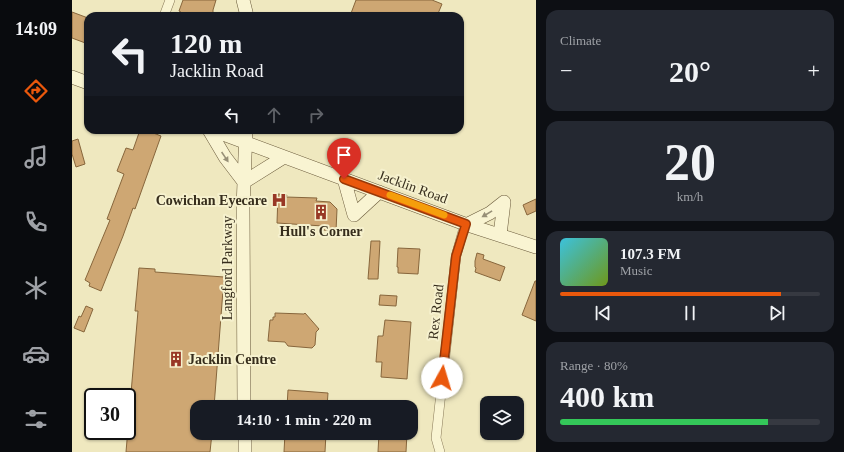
<!DOCTYPE html>
<meta charset="utf-8">
<style>
:root{--surface:#171b24;--page:#242831;--text:#f1f3f6;--muted:#9ea1a6;--line:#363941;--accent:#ea580c}
body{margin:0;font-family:Georgia,serif;background:var(--page);color:var(--text);height:100vh;display:flex;flex-direction:column;font-size:15px;white-space:nowrap}
*{box-sizing:border-box;margin:0}
p{font-size:13px;color:var(--muted)}
.icon{flex:none;width:22px;height:22px;fill:none;stroke:currentColor;stroke-width:2;stroke-linecap:round;stroke-linejoin:round}
.map{position:relative;flex:1;overflow:hidden}
.drawer{display:flex;flex-direction:column;gap:10px;padding:10px;background:#0d0f14;width:308px}
.drawer>*{flex:none}
.banner{position:absolute;left:12px;top:12px;width:380px;height:122px;border-radius:12px;box-shadow:0 1px 3px #0004;background:#171b24;color:var(--text);overflow:hidden}
.fabs{position:absolute;left:408px;top:396px;display:grid;gap:8px}
.fabs a{display:grid;place-items:center;width:44px;height:44px;border-radius:8px;background:var(--surface);box-shadow:0 1px 3px #0004;font-size:20px}
.speed{position:absolute;left:12px;top:388px;display:flex;gap:8px;font-size:20px;font-weight:700;text-align:center}
.speed>*{display:grid;place-content:center;width:52px;height:52px;border-radius:50%;background:var(--surface);box-shadow:0 1px 3px #0004;line-height:1}
.speed .limit{border:2px solid #111;border-radius:6px;background:#fff;color:#111}
.pin{position:absolute;display:grid;place-items:center;width:34px;height:34px;color:#fff;margin:-41px -17px;border-radius:50% 50% 50% 0;rotate:-45deg;box-shadow:0 0 4px #0007}
.pin .icon{rotate:45deg}
.me{position:absolute;width:44px;margin:-22px;rotate:6deg;stroke-linejoin:round;filter:drop-shadow(0 0 3px #0008)}
.turn{display:flex;align-items:center;gap:14px;height:84px;padding:0 20px;font-size:18px}
.turn .icon{width:52px;height:52px;stroke-width:2.5}
.turn b{display:block;font-size:28px;line-height:34px}
.lanes{display:flex;align-items:center;height:38px;padding:0 20px;background:#0003;justify-content:center;gap:20px;direction:ltr}
.lanes .off{opacity:.35}
.big{font-size:30px;font-weight:800;line-height:1.1}
.drawer .tile{flex:1;display:flex;flex-direction:column;justify-content:center;gap:6px;min-width:0;padding:0 14px;border-radius:12px;background:var(--page)}
.drawer .dial{align-items:center;gap:0}
.dial b{font-size:52px;line-height:1}
.song{display:flex;align-items:center;gap:12px}
.cover{width:48px;height:48px;border-radius:6px;background:linear-gradient(135deg,hsl(190 70% 55%),hsl(80 70% 35%))}
.played{height:4px;border-radius:2px;background:linear-gradient(90deg,var(--accent) 85%,var(--line) 85%)}
.keys{display:flex;justify-content:space-around;direction:ltr}
.heat{display:flex;justify-content:space-between;align-items:center;font-size:22px;direction:ltr}
.charge{height:6px;border-radius:3px;background:linear-gradient(90deg,#34c759 80%,var(--line) 0)}
.trip{position:absolute;left:118px;top:400px;width:228px;height:40px;border-radius:12px;background:var(--surface);box-shadow:0 1px 3px #0004;font-weight:800;line-height:40px;text-align:center}
main{display:flex;flex:1;min-height:0}
.menu{display:flex;flex-direction:column;width:72px;justify-content:space-around;align-items:center;background:#090b0e;color:var(--muted)}
.menu .icon{width:28px;height:28px}
.menu .selected{color:var(--accent)}
.menu b{font-size:18px;color:var(--text)}
.map>svg:first-child{display:block}
.building{fill:#cea773;stroke:#87663c}
.lines{fill:none;stroke-linecap:round;stroke-linejoin:round}
.street-casing{stroke:#877857;stroke-width:10}
.secondary-casing{stroke:#69593a;stroke-width:14}
.street{stroke:#f9f4d2;stroke-width:9}
.secondary{stroke:#f9f4d2;stroke-width:13}
.oneway{fill:#989077}
.route-casing{stroke:#983908;stroke-width:10}
.route{stroke:#ea580c;stroke-width:7}
.slow{stroke:#f59e0b;stroke-width:7}
.labels{text-anchor:middle;dominant-baseline:central;stroke-width:4;stroke-linejoin:round;paint-order:stroke}
.street-label{font-size:14px;fill:#362d1c;stroke:#f6f1ce}
.poi-label{font-size:14px;font-weight:bold;fill:#362d1c;stroke:#f6f1ce;text-anchor:end}
</style>
<main>
<nav class="menu">
<b>14:09</b>
<svg class="icon selected" aria-label="directions" viewBox="0 0 24 24"><path d="M12 3l9 9-9 9-9-9zM9 14v-3h6M13 9l2 2-2 2"/></svg>
<svg class="icon" aria-label="music" viewBox="0 0 24 24"><path d="M9 18V5l10-2v13"/><circle cx="6" cy="18" r="3"/><circle cx="16" cy="16" r="3"/></svg>
<svg class="icon" aria-label="phone" viewBox="0 0 24 24"><path d="M5 4h4l2 5-3 2q2 4 5 5l2-3 5 2v4C11 20 4 13 5 4z"/></svg>
<svg class="icon" aria-label="climate" viewBox="0 0 24 24"><path d="M12 3v18M4 7l16 10M4 17L20 7"/></svg>
<svg class="icon" aria-label="car" viewBox="0 0 24 24"><path d="M5 17H2v-5l4-1 3-4h7l3 4 3 1v5h-3M9 17h6M6 11h13"/><circle cx="7" cy="17" r="2"/><circle cx="17" cy="17" r="2"/></svg>
<svg class="icon" aria-label="filters" viewBox="0 0 24 24"><path d="M4 7h16M4 17h16"/><circle cx="9" cy="7" r="2"/><circle cx="15" cy="17" r="2"/></svg>
</nav>
<div class="map">
<svg width="464" height="452" viewBox="0 0 464 452">
<rect width="100%" height="100%" fill="#efe8bf"/>
<path class="building" d="M111,0h33l-3,10v6h-33l1,-4 -2,-1z
M284,0h76l10,4 -5,12h-87z
M0,12l16,6v26l-16,-6z
M68,130h6l15,6 -26,73 -2,-1 -10,28 -22,55 -12,-5 1,-3 -5,-3 25,-60 -3,-1 17,-45 -7,-3 9,-23 7,2z
M6,139l7,25 -9,3 -4,-13v-13z
M206,194l9,1 -1,2 31,1 -1,3 14,1 7,7 -1,22 -13,-1v-4l-46,-3z
M464,199v12l-9,4 -4,-10z
M299,241h9l-2,38h-10z
M326,248l22,1 -2,25 -20,-1v-6h-1z
M405,253l7,2 -1,4 22,8 -5,14 -25,-9 1,-4 -1,-1v-6z
M67,268l16,1v3l69,5 -10,130h-17v26h15l-2,19h-84l12,-141h-3z
M463,281h1v40l-14,-6z
M308,295l17,1 -1,10 -17,-1z
M14,306l7,3 -9,23 -10,-4 5,-12 2,1z
M203,313l29,1 1,-1 14,16 -3,3 -1,13 -3,3 -24,-2 -3,-4 -17,-1 2,-21h3v-3h2z
M313,320l26,2 -4,57 -26,-2 1,-15h-6l2,-26h5z
M216,390l40,3 -1,14h-40z
M213,433h41l-1,19h-41z
M307,433h28l-1,19h-28z"/>
<g class="lines">
<defs>
<path id="street" d="M92,16l6,-16
M368,452l-4,-14 20,-182 9,-32"/>
<path id="secondary" d="M171,0l4,16
M0,77l16,6
M137,130l16,27 19,25
M140,130l253,94 71,23
M272,179l10,36 25,-23
M172,182l40,-25
M396,224l22,-11 14,-11
M428,235l4,-33
M172,407l-1,-199 3,-78
M173,433v19"/>
</defs>
<use href="#street" class="street-casing"/>
<use href="#secondary" class="secondary-casing"/>
<use href="#street" class="street"/>
<use href="#secondary" class="secondary"/>
</g>
<defs><path id="oneway-solid" d="M-6-.8H1V-3.2L6.5 0L1 3.2V.8H-6Z"/></defs>
<g class="oneway">
<use href="#oneway-solid" transform="translate(153 157) rotate(56)"/>
<use href="#oneway-solid" transform="translate(415 214) rotate(149)"/>
</g>
<g class="lines">
<defs>
<path id="route" d="M272,179l122,45 -10,32 -14,122"/>
</defs>
<use href="#route" class="route-casing"/>
<use href="#route" class="route"/>
<path class="slow" d="M318,195l54,20"/>
</g>
<defs>
<symbol id="hospital-bare" viewBox="-9 -9 18 18"><path d="M-5-5h3v3.5h4V-5h3V5h-3V1.5h-4V5h-3Z" fill="#983725" stroke="#f6f1ce" stroke-width="2.5" paint-order="stroke"/></symbol>
<symbol id="building-bare" viewBox="-9 -9 18 18"><path d="M-4-6H4V6H1V3H-1V6H-4ZM-2.5-4.3h1.7v1.8h-1.7ZM.8-4.3h1.7v1.8H.8ZM-2.5-1h1.7V.8h-1.7ZM.8-1h1.7V.8H.8Z" fill="#983725" stroke="#f6f1ce" stroke-width="2.5" paint-order="stroke"/></symbol>
</defs>
<g fill-rule="evenodd">
<use href="#hospital-bare" x="196" y="189" width="22" height="22"/>
<use href="#building-bare" x="238" y="201" width="22" height="22"/>
<use href="#building-bare" x="93" y="348" width="22" height="22"/>
</g>
<g class="labels">
<g class="street-label">
<text transform="translate(341 187) rotate(20)">Jacklin Road</text>
<text transform="translate(155 268) rotate(-90)">Langford Parkway</text>
<text transform="translate(364 312) rotate(-84)">Rex Road</text>
</g>
<g class="poi-label">
<text x="195" y="200">Cowichan Eyecare</text>
<text x="249" y="231" text-anchor="middle">Hull's Corner</text>
<text x="116" y="359" text-anchor="start">Jacklin Centre</text>
</g>
</g>
</svg>
<div class="fabs">
<a><svg class="icon" aria-label="layers" viewBox="0 0 24 24"><path d="M12 4l9 5-9 5-9-5zM3 14l9 5 9-5"/></svg></a>
</div>
<div class="speed"><div class="limit">30</div></div>
<div class="pin" style="left:272px;top:179px;background:#d93025"><svg class="icon" aria-label="arrive" viewBox="0 0 24 24"><path d="M6 21V4h12l-3 4 3 4H6"/></svg></div>
<svg class="me" style="left:370px;top:378px" viewBox="-20 -20 40 40"><circle r="19" fill="#fff"/><path d="M0-13L10 11 0 6-10 11z" fill="#ea580c"/></svg>
<div class="trip">14:10 · 1 min · 220 m</div>
<div class="banner">
<div class="turn"><svg class="icon" aria-label="left" viewBox="0 0 24 24"><path d="M17 20v-9H6M10 6l-5 5 5 5"/></svg><div><b>120 m</b>Jacklin Road</div></div>
<div class="lanes"><svg class="icon" aria-label="left" viewBox="0 0 24 24"><path d="M17 20v-9H6M10 6l-5 5 5 5"/></svg><svg class="icon off" aria-label="ahead" viewBox="0 0 24 24"><path d="M12 20V5M6 11l6-6 6 6"/></svg><svg class="icon off" aria-label="right" viewBox="0 0 24 24"><path d="M7 20v-9h11M14 6l5 5-5 5"/></svg></div>
</div>
</div>
<section class="drawer">
<div class="tile"><p>Climate</p>
<div class="heat"><a>−</a><b class="big">20°</b><a>+</a></div>
</div>
<div class="tile dial"><b>20</b><p>km/h</p></div>
<div class="tile">
<div class="song"><i class="cover"></i><div><b>107.3 FM</b><p>Music</p></div></div>
<div class="played"></div>
<div class="keys"><svg class="icon" aria-label="previous" viewBox="0 0 24 24"><path d="M18 5L8 12l10 7zM5 5v14"/></svg><svg class="icon" aria-label="pause" viewBox="0 0 24 24"><path d="M8 5v14M16 5v14"/></svg><svg class="icon" aria-label="next" viewBox="0 0 24 24"><path d="M6 5l10 7-10 7zM19 5v14"/></svg></div>
</div>
<div class="tile"><p>Range · 80%</p><b class="big">400 km</b><div class="charge"></div></div>
</section>
</main>
